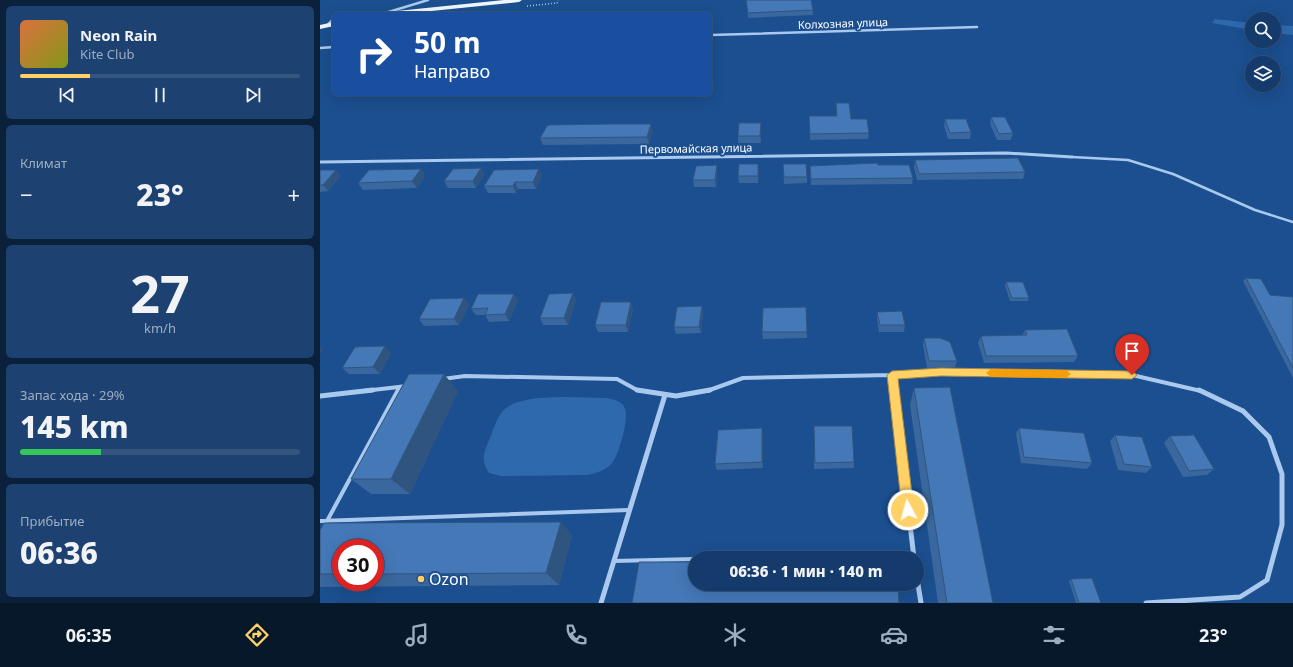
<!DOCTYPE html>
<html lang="ru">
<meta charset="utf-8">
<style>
:root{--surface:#143b6b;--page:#1d4271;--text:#f1f3f6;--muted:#9dadc1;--line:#33557e;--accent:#ffd166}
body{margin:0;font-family:"Noto Sans",sans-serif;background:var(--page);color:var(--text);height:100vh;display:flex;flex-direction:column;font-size:15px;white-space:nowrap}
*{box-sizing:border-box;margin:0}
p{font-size:13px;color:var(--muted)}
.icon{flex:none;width:22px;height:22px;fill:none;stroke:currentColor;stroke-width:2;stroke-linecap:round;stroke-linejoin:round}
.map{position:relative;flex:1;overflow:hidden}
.panel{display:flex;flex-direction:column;gap:6px;padding:6px;background:#0b203b;width:320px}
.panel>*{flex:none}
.guide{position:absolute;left:12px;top:12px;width:380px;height:84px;border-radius:6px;box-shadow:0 4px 16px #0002,0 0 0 1px var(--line);background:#1a4fa0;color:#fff;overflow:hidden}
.buttons{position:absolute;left:925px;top:12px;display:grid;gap:8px}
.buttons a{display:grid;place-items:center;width:36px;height:36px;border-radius:50%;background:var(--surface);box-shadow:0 4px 16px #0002,0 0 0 1px var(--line);font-size:20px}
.speed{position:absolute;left:12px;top:539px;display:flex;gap:8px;font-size:20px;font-weight:700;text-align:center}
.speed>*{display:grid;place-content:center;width:52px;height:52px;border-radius:50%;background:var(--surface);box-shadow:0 4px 16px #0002,0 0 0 1px var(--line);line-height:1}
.speed .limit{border:6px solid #d22;background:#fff;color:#111}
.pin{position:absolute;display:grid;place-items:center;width:34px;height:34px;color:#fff;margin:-41px -17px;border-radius:50% 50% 50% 0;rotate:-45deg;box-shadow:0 0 4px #0007}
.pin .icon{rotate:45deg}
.me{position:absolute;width:44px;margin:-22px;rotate:354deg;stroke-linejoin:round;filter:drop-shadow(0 0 3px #0008)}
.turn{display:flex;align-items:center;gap:14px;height:84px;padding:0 16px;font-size:18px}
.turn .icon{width:52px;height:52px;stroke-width:2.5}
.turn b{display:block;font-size:28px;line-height:34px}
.big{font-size:30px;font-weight:800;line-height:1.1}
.panel .card{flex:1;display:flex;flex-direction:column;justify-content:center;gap:6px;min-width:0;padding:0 14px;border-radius:6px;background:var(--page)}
.panel .dial{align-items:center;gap:0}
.dial b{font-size:52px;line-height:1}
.song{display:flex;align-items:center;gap:12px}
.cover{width:48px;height:48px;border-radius:6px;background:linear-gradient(135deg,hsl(20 70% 55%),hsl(70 70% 35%))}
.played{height:4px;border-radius:2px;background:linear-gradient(90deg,var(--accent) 25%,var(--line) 25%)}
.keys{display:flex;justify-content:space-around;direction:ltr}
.heat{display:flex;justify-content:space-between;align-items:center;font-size:22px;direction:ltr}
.charge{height:6px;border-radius:3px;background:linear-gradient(90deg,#34c759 29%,var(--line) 0)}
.trip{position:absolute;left:368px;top:551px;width:236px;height:40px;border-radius:20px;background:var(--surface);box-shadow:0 4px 16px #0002,0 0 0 1px var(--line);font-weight:800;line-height:40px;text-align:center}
.tab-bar{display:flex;height:64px;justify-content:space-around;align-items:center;background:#08182b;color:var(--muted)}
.tab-bar .icon{width:28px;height:28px}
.tab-bar .selected{color:var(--accent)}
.tab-bar b{font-size:18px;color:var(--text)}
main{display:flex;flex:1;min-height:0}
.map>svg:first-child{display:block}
.green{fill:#2e69ad}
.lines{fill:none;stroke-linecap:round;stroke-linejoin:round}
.path{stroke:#a9c9ee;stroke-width:1.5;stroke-dasharray:1 2;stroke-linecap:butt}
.lane-far3{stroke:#a9c9ee;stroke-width:2}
.lane-far2{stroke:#a9c9ee;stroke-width:2.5}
.lane-far1{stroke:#a9c9ee;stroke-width:3}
.lane{stroke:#a9c9ee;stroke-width:4}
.street-far3{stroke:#a9c9ee;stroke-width:2.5}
.street-far2{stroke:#a9c9ee;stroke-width:3}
.street-far1{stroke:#a9c9ee;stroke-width:4}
.street{stroke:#a9c9ee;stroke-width:5}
.primary{fill:#f0f6ff;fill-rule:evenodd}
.wall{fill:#3a679d;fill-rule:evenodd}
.shaded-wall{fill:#305480}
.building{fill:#4478b7;stroke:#305480}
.route{fill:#ffd166;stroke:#a68842}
.slow{fill:#f59e0b}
.poi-dot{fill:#ffd166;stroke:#1b4f8f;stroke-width:1.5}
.labels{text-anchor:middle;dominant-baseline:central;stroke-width:4;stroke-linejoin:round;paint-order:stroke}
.far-street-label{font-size:11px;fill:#fff;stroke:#1b4f8f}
.near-poi-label{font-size:16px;fill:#fff;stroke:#1b4f8f;text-anchor:start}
</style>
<main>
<section class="panel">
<div class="card">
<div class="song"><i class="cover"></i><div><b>Neon Rain</b><p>Kite Club</p></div></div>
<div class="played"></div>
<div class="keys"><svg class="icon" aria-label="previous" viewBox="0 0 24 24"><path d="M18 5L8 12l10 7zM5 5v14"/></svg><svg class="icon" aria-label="pause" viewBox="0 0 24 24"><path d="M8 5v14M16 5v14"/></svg><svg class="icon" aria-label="next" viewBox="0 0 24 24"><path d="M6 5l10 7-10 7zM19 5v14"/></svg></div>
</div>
<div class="card"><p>Климат</p>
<div class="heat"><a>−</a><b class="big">23°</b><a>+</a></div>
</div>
<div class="card dial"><b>27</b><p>km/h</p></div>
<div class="card"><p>Запас хода · 29%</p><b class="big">145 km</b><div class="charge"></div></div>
<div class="card"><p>Прибытие</p><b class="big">06:36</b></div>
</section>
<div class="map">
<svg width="973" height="603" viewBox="0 0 973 603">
<rect width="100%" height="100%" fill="#1b4f8f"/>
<path class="green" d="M895,19l37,4v7l-40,-7z
M954,25l19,1v9l-19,-2z
M287,398c7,2 16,3 18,11 4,10 -6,46 -13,54 -7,8 -16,10 -25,12l-86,1 -12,-3c-9,-14 -5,-20 1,-35 4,-10 7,-22 15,-29 19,-17 77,-11 102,-11z"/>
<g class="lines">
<path class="path" d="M207,6l30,-3 1,-3
M45,14l9,-2"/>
<path class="lane-far3" d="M7,25l7,-7"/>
<path class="lane-far2" d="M752,157l56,3 45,14 82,36 38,12"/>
<path class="lane-far1" d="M78,391l2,-4"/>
<path class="lane" d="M0,521l309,-11
M7,521l71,-131
M441,558l152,-3
M294,561l81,-2"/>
<path class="street-far3" d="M62,14l46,-14
M390,35l267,-8
M0,48l14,-1"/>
<path class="street-far2" d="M0,162l686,-9 66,4"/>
<path class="street-far1" d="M572,375l2,16
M123,379l22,-3 152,3 20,11 6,1
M44,391l43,-5
M387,391l36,-13 149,-3 49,-3 191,3 69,16"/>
<path class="street" d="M317,390l39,6 34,-6
M574,390l20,168
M0,396l53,-6
M597,578l4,25
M281,603l64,-208
M826,603l94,-6 27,-17 15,-55v-51l-13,-37 -26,-26 -44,-21"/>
<path class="primary" d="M184,0h18l-3,2 -117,12h-18l3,-2z
M14,22v4l-14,3v-4z"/>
</g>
<path class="wall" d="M426,0l67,10v5l-65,3z
M516,103l15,16 18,14 -1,6 -58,1 -1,-24h27z
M671,117l22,16 -2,7h-14l-7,-16z
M625,119l26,13 -1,7h-22l-4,-13z
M441,123v20h-23v-7z
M333,131l-4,13 -106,1 -3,-7z
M595,160l110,12 -2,7 -106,1 -3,-13z
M463,164l24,13v6l-23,1z
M558,165l35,13 -1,6 -101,1 -1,-19z
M161,168l3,7 -8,13h-28l-4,-7z
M101,169l4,7 -8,12 -54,2 -5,-7z
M0,170l21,6 -13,15 -8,1z
M439,171l-1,12h-19l-1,-7z
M397,172l-1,15h-22l-1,-7z
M222,176l-6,13h-18l-2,4h-28l-4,-7z
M926,278l24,17 23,2v81l-50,-97z
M686,282l23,16 -1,3h-18l-5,-15z
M144,298l5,7 -10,20 -35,1 -5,-7z
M198,300l-9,21 -20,1 -4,-7h-9l-5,-6z
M256,300l-8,25h-25l-3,-7z
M382,306l1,7 -2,20 -25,1 -2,-7z
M486,307l1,31 -44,1 -1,-7z
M313,309l-5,23h-30l-3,-7z
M557,312l28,13 -1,7h-25l-2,-13z
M705,330l53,26 -4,6 -90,1 -6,-20 3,-7 41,-1z
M604,338l33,23 -2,6 -28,1 -4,-23z
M71,353l-11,21h-31l-7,-6z
M594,388l79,215h-55l-28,-198z
M138,391l-48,103h-39l-20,-15z
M494,426l40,36v6l-40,1z
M699,428l73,35 -5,6 -66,-6 -5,-29z
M443,434v34l-46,2 -2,-6z
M795,435l37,32 -6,6 -28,-3 -8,-29z
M850,436l44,33 -7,6 -24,2 -19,-34z
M0,530l252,5 -13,50 -239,2zM21,548h34v34h-34z
M751,579l30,24h-25l-7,-22z"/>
<path class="shaded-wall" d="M441,123v20l-1,-7z
M331,124l2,7 -4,13 -2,-7z
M438,164l1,7 -1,12z
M397,165v7l-1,15 -1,-7z
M161,168l3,7 -8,13 -3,-7z
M101,169l4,7 -8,12 -5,-7z
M219,169l3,7 -6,13 -3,-7z
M16,170l5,6 -13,15 -5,-6z
M195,182l3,7 -2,4 -3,-7z
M253,293l3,7 -8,25 -4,-7z
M194,294l4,6 -9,21 -4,-7z
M144,298l5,7 -10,20 -5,-6z
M311,302l2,7 -5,23 -2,-7z
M382,306l1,7 -2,20 -2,-6z
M65,346l6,7 -11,21 -7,-7z
M0,347l3,3 -3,4z
M124,374l14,17 -48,103 -19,-15z
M442,428l1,6v34l-1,-6z
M241,522l11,13 -13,50 -13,-12z"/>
<path class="building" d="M426,0h65l2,10 -65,3z
M516,103h13l2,16h16l2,14 -59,1 -1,-18h28z
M671,117h14l8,16 -14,1z
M625,119h21l5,13 -21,1z
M419,123h22l-1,13h-22z
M289,124h42l-4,13 -107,1 7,-12 2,-1z
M698,158l7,14 -106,2 -4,-14z
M557,163l1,2h31l4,13 -102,1 -1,-13z
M419,164h19v12h-20z
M463,164h23l1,13h-23z
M397,165l-2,15h-22l3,-14z
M161,168l-8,13h-29l9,-12z
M101,169l-9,12 -54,2 11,-13z
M219,169l-6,13h-18l-2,4h-29l10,-16z
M0,170h16l-13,15h-3z
M926,278l15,1 9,16 23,2v71z
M686,282h17l6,16h-17z
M253,293l-9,25h-24l9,-24z
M158,294h36l-9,20 -20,1 3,-7 -17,1z
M144,298l-10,21h-35l11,-20z
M281,302h30l-5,23h-31z
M382,306l-3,21h-25l3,-20z
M486,307l1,25h-45l1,-24z
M582,311l3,14h-25l-3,-13z
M747,329l11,27h-92l-5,-20 46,-1 -2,-5z
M604,338h16l10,4 7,19h-28z
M65,346l-12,21 -31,1 13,-21z
M89,374h35l-53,105h-40z
M630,387l43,216h-46l-33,-215z
M494,426h38l2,36 -39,1z
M442,428v34l-47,2 3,-34z
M699,428l65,5 8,30 -68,-6z
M795,435l27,2 10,30 -28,-3z
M874,435l20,34 -25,2 -19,-35z
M241,522l-15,51 -171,1v-26h-34v26h-21v-44l4,-7z
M319,562h56v22h203l1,19h-267z
M772,578l9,25h-22l-8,-24z"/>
<path class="route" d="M621,368l191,3 5,4 -5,4 -191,-3 -43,3 16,131 -2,4 -4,2 -4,-2 -2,-4 -15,-135 5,-4z"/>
<path class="slow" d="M671,369l75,1 5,4 -5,4 -75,-1 -5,-4z"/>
<circle class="poi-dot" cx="101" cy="579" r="4"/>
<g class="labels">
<g class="far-street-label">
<text transform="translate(523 23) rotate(-2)">Колхозная улица</text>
<text transform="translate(376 148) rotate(-1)">Первомайская улица</text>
</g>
<g class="near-poi-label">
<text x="109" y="579">Ozon</text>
</g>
</g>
</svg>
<div class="buttons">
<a><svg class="icon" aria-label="search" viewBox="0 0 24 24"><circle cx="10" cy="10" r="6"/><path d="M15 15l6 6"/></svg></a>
<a><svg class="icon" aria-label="layers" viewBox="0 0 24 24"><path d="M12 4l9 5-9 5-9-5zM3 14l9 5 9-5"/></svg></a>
</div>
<div class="speed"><div class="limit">30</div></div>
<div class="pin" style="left:812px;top:375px;background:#d93025"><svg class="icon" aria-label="arrive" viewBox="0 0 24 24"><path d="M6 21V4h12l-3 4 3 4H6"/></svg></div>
<svg class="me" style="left:588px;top:510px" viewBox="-20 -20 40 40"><circle r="17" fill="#ffd166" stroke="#fff" stroke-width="3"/><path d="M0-11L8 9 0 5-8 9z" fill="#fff"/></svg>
<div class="trip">06:36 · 1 мин · 140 m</div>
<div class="guide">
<div class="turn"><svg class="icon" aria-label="right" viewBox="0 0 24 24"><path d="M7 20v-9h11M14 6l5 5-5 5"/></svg><div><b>50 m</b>Направо</div></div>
</div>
</div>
</main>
<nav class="tab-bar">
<b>06:35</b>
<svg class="icon selected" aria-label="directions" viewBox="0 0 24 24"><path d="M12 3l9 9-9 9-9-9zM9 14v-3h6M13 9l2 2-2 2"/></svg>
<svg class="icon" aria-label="music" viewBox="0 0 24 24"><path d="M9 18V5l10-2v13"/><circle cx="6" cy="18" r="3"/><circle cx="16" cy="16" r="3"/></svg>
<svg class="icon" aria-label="phone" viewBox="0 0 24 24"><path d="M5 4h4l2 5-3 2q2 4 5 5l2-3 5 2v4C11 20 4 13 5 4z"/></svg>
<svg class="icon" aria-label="climate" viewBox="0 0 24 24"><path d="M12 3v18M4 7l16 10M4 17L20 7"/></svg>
<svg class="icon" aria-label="car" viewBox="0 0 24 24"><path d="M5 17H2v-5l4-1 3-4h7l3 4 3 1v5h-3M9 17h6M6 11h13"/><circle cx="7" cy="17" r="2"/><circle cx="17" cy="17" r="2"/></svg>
<svg class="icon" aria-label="filters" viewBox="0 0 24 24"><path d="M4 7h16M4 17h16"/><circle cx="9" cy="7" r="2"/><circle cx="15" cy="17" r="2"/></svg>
<b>23°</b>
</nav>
